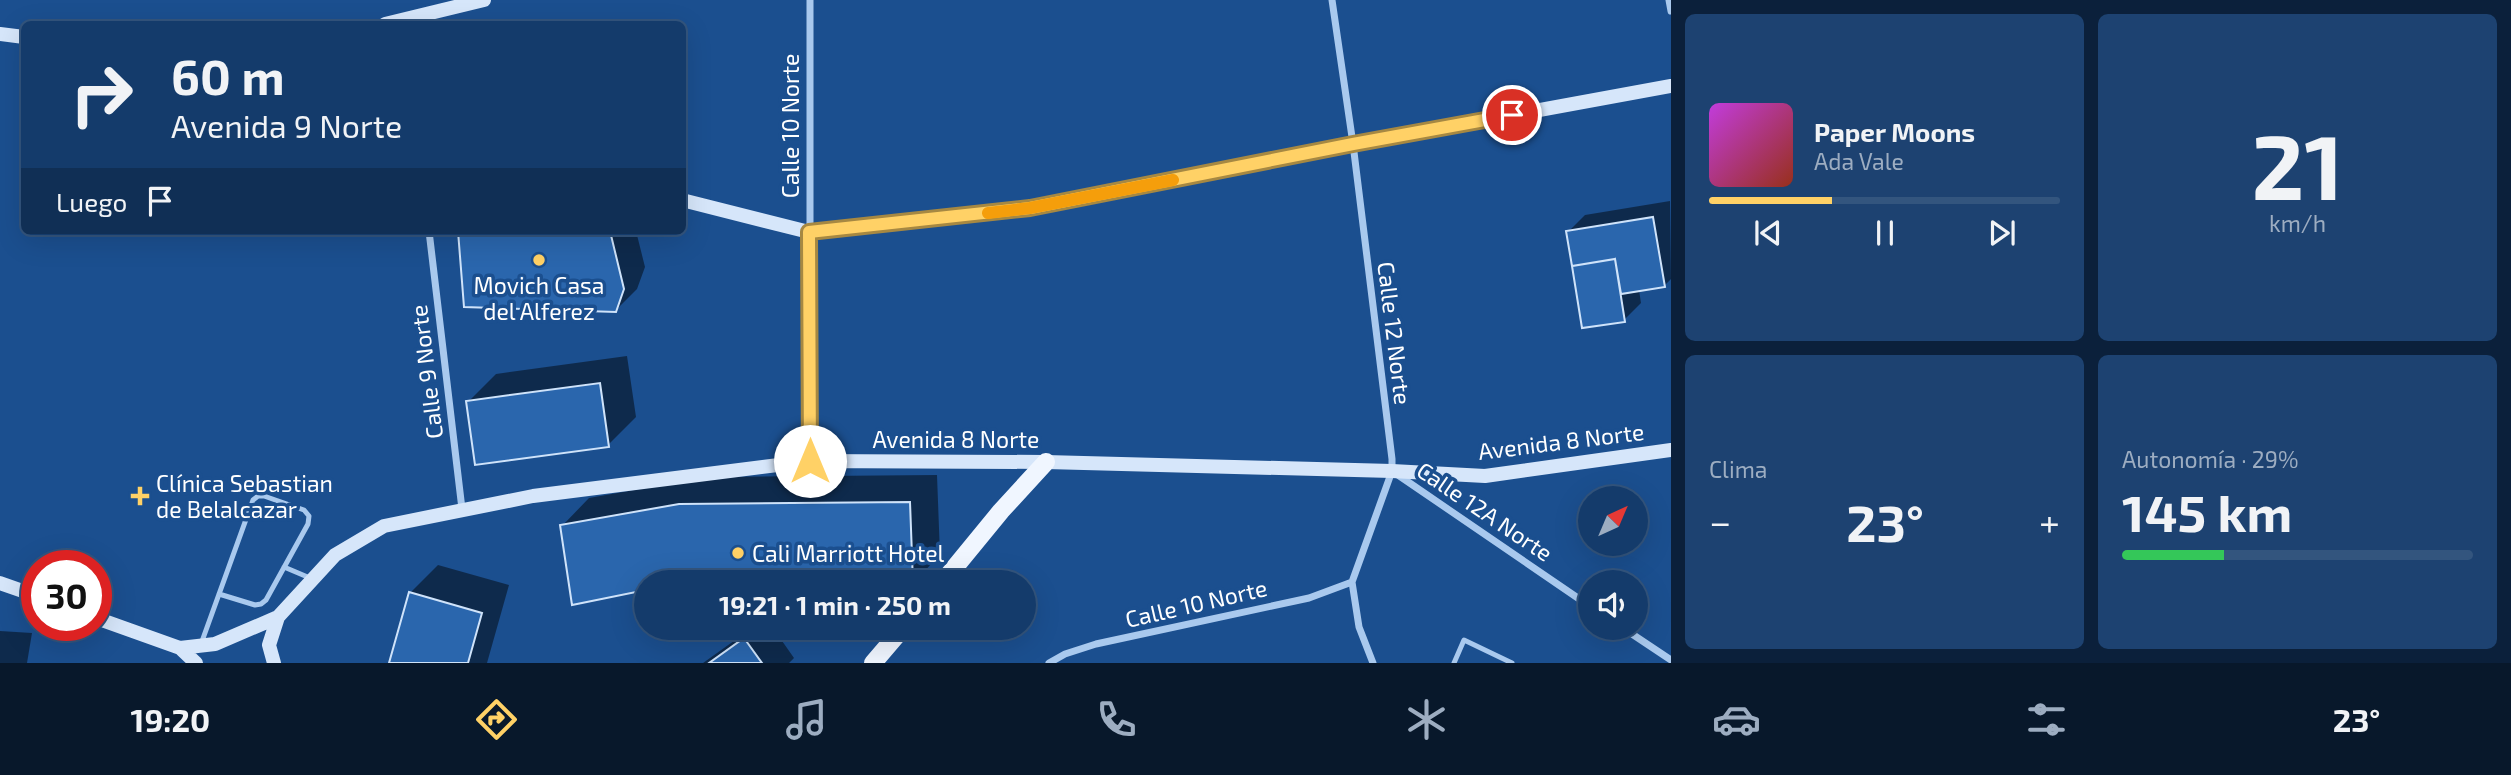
<!DOCTYPE html>
<html lang="es">
<meta charset="utf-8">
<style>
:root{--surface:#143b6b;--page:#1d4271;--text:#f1f3f6;--muted:#9dadc1;--line:#33557e;--accent:#ffd166}
body{margin:0;font-family:"Exo 2",sans-serif;background:var(--page);color:var(--text);height:100vh;display:flex;flex-direction:column;font-size:26px;white-space:nowrap}
*{box-sizing:border-box;margin:0}
p{font-size:23px;color:var(--muted)}
.icon{flex:none;width:38px;height:38px;fill:none;stroke:currentColor;stroke-width:2;stroke-linecap:round;stroke-linejoin:round}
.map{position:relative;flex:1;overflow:hidden}
.side{display:flex;flex-direction:column;gap:14px;padding:14px;background:#0b203b;width:840px}
.side>*{flex:none}
.top-card{position:absolute;left:21px;top:21px;width:665px;height:214px;border-radius:10px;box-shadow:0 7px 28px #0002,0 0 0 2px var(--line);background:#143b6b;color:var(--text);overflow:hidden}
.needle{width:46px;rotate:44deg}
.controls{position:absolute;left:1578px;top:486px;display:grid;gap:14px}
.controls a{display:grid;place-items:center;width:70px;height:70px;border-radius:50%;background:var(--surface);box-shadow:0 7px 28px #0002,0 0 0 2px var(--line);font-size:35px}
.speed{position:absolute;left:21px;top:550px;display:flex;gap:14px;font-size:35px;font-weight:700;text-align:center}
.speed>*{display:grid;place-content:center;width:91px;height:91px;border-radius:50%;background:var(--surface);box-shadow:0 7px 28px #0002,0 0 0 2px var(--line);line-height:1}
.speed .limit{border:10px solid #d22;background:#fff;color:#111}
.pin{position:absolute;display:grid;place-items:center;width:60px;height:60px;color:#fff;margin:-30px;border:4px solid #fff;border-radius:50%;box-shadow:0 2px 7px #0007}
.me{position:absolute;width:77px;margin:-38px;rotate:0deg;stroke-linejoin:round;filter:drop-shadow(0 0 5px #0008)}
.turn{display:flex;align-items:center;gap:24px;height:147px;padding:0 35px;font-size:32px}
.turn .icon{width:91px;height:91px;stroke-width:2.5}
.turn b{display:block;font-size:49px;line-height:60px}
.then{display:flex;align-items:center;height:66px;padding:0 35px;background:#0003;gap:14px;font-size:26px}
.big{font-size:52px;font-weight:700;line-height:1.1}
.side .tile{flex:1;display:flex;flex-direction:column;justify-content:center;gap:10px;min-width:0;padding:0 24px;border-radius:10px;background:var(--page)}
.side .dial{align-items:center;gap:0}
.dial b{font-size:91px;line-height:1}
.song{display:flex;align-items:center;gap:21px}
.cover{width:84px;height:84px;border-radius:10px;background:linear-gradient(135deg,hsl(290 70% 55%),hsl(10 70% 35%))}
.played{height:7px;border-radius:4px;background:linear-gradient(90deg,var(--accent) 35%,var(--line) 35%)}
.keys{display:flex;justify-content:space-around;direction:ltr}
.heat{display:flex;justify-content:space-between;align-items:center;font-size:38px;direction:ltr}
.charge{height:10px;border-radius:5px;background:linear-gradient(90deg,#34c759 29%,var(--line) 0)}
.side .tiles{flex:1;display:grid;gap:14px;grid-template-columns:repeat(2,1fr)}
.trip{position:absolute;left:634px;top:570px;width:402px;height:70px;border-radius:35px;background:var(--surface);box-shadow:0 7px 28px #0002,0 0 0 2px var(--line);font-weight:700;line-height:70px;text-align:center}
.menu{display:flex;height:112px;justify-content:space-around;align-items:center;background:#08182b;color:var(--muted)}
.menu .icon{width:49px;height:49px}
.menu .active{color:var(--accent)}
.menu b{font-size:32px;color:var(--text)}
main{display:flex;flex:1;min-height:0}
.map>svg:first-child{display:block}
.shadow{fill:#0007}
.building{fill:#2a66ad;stroke:#cfe3fa;stroke-width:2}
.lines{fill:none;stroke-linecap:round;stroke-linejoin:round}
.lane{stroke:#a9c9ee;stroke-width:5}
.street{stroke:#a9c9ee;stroke-width:7}
.secondary{stroke:#d6e6fa;stroke-width:14}
.primary{stroke:#f0f6ff;stroke-width:18}
.route-casing{stroke:#a68842;stroke-width:18}
.route{stroke:#ffd166;stroke-width:12}
.slow{stroke:#f59e0b;stroke-width:12}
.poi-dot{fill:#ffd166;stroke:#1b4f8f;stroke-width:2.5}
.labels{text-anchor:middle;dominant-baseline:central;stroke-width:7;stroke-linejoin:round;paint-order:stroke}
.street-label{font-size:23px;fill:#fff;stroke:#1b4f8f}
.poi-label{font-size:23px;fill:#fff;stroke:#1b4f8f;text-anchor:start}
</style>
<main>
<div class="map">
<svg width="1671" height="663" viewBox="0 0 1671 663">
<rect width="100%" height="100%" fill="#1b4f8f"/>
<path class="shadow" d="M1670,201l1,78 -7,7 -25,4 2,13 -17,17 -56,-88 17,-17z
M459,231h177l9,36 -8,22 -22,22z
M627,356l9,61 -28,28 -140,-43 28,-28z
M937,475l3,80 -27,28 -351,-57 27,-28 119,-21z
M438,565l71,20 -22,78h-96l20,-71z
M752,628h21l21,30 -5,5h-86z
M0,631l32,2 -5,30h-27z"/>
<path class="building" d="M1653,217l12,70 -44,7 -6,-35 -43,7 -6,-35z
M458,231h152l14,58 -8,23 -152,-5z
M1615,259l10,63 -43,6 -10,-62z
M600,383l9,64 -134,18 -9,-64z
M910,502l3,81h-267v7l-74,15 -12,-80 119,-21z
M409,592l73,21 -14,50h-79z
M744,638l18,25h-53z"/>
<g class="lines">
<path class="lane" d="M284,567l26,11
M201,644l52,-144 5,-4h6l40,14 5,6 -1,8 -42,76 -5,4 -6,1 -36,-11
M1454,663l10,-23 48,23"/>
<path class="street" d="M810,0v461
M1332,0l21,144 39,315v12l-40,111 7,45 14,36
M1669,0l2,11
M429,231l33,278
M1398,475l193,132
M1623,628l48,32
M1049,663l16,-9 31,-10 213,-46 43,-16"/>
<path class="secondary" d="M385,24l99,-24
M0,34l24,3
M682,200l127,32 221,-24 323,-64 318,-58
M0,583l37,13
M96,618l84,30 16,15
M180,648l35,-4 63,-27 57,-62 49,-29 149,-30 277,-35 236,1 346,9 93,5 186,-26
M274,663l-5,-18 9,-28"/>
<path class="primary" d="M942,583l59,-72 45,-49
M873,663l30,-35"/>
</g>
<g class="lines">
<defs>
<path id="route" d="M810,461l-1,-229 221,-24 323,-64 159,-29"/>
</defs>
<use href="#route" class="route-casing"/>
<use href="#route" class="route"/>
<path class="slow" d="M988,213l42,-5 143,-28"/>
</g>
<g class="poi-dot">
<circle cx="539" cy="260" r="7"/>
<path d="M136.5 485.5h7v7h7v7h-7v7h-7v-7h-7v-7h7z"/>
<circle cx="738" cy="553" r="7"/>
</g>
<g class="labels">
<g class="street-label">
<text transform="translate(790 126) rotate(-90)">Calle 10 Norte</text>
<text transform="translate(1395 333) rotate(83)">Calle 12 Norte</text>
<text transform="translate(426 372) rotate(-97)">Calle 9 Norte</text>
<text x="956" y="439">Avenida 8 Norte</text>
<text transform="translate(1561 441) rotate(-7)">Avenida 8 Norte</text>
<text transform="translate(1485 511) rotate(34)">Calle 12A Norte</text>
<text transform="translate(1196 603) rotate(-13)">Calle 10 Norte</text>
</g>
<g class="poi-label">
<text x="539" y="285" text-anchor="middle">Movich Casa<tspan x="539" dy="26">del Alferez</tspan></text>
<text x="156" y="483">Clínica Sebastian<tspan x="156" dy="26">de Belalcazar</tspan></text>
<text x="752" y="553">Cali Marriott Hotel</text>
</g>
</g>
</svg>
<div class="controls">
<a><svg class="needle" viewBox="-14 -14 28 28"><path d="M0-13l5 13h-10z" fill="#e53935"/><path d="M0 13l5-13h-10z" fill="#9dadc1"/></svg></a>
<a><svg class="icon" aria-label="sound" viewBox="0 0 24 24"><path d="M4 9h4l5-4v14l-5-4H4zM17 9q2 3 0 6"/></svg></a>
</div>
<div class="speed"><div class="limit">30</div></div>
<div class="pin" style="left:1512px;top:115px;background:#d93025"><svg class="icon" aria-label="arrive" viewBox="0 0 24 24"><path d="M6 21V4h12l-3 4 3 4H6"/></svg></div>
<svg class="me" style="left:810px;top:461px" viewBox="-20 -20 40 40"><circle r="19" fill="#fff"/><path d="M0-13L10 11 0 6-10 11z" fill="#ffd166"/></svg>
<div class="trip">19:21 · 1 min · 250 m</div>
<div class="top-card">
<div class="turn"><svg class="icon" aria-label="right" viewBox="0 0 24 24"><path d="M7 20v-9h11M14 6l5 5-5 5"/></svg><div><b>60 m</b>Avenida 9 Norte</div></div>
<div class="then">Luego<svg class="icon" aria-label="arrive" viewBox="0 0 24 24"><path d="M6 21V4h12l-3 4 3 4H6"/></svg></div>
</div>
</div>
<section class="side">
<div class="tiles">
<div class="tile">
<div class="song"><i class="cover"></i><div><b>Paper Moons</b><p>Ada Vale</p></div></div>
<div class="played"></div>
<div class="keys"><svg class="icon" aria-label="previous" viewBox="0 0 24 24"><path d="M18 5L8 12l10 7zM5 5v14"/></svg><svg class="icon" aria-label="pause" viewBox="0 0 24 24"><path d="M8 5v14M16 5v14"/></svg><svg class="icon" aria-label="next" viewBox="0 0 24 24"><path d="M6 5l10 7-10 7zM19 5v14"/></svg></div>
</div>
<div class="tile dial"><b>21</b><p>km/h</p></div>
<div class="tile"><p>Clima</p>
<div class="heat"><a>−</a><b class="big">23°</b><a>+</a></div>
</div>
<div class="tile"><p>Autonomía · 29%</p><b class="big">145 km</b><div class="charge"></div></div>
</div>
</section>
</main>
<nav class="menu">
<b>19:20</b>
<svg class="icon active" aria-label="directions" viewBox="0 0 24 24"><path d="M12 3l9 9-9 9-9-9zM9 14v-3h6M13 9l2 2-2 2"/></svg>
<svg class="icon" aria-label="music" viewBox="0 0 24 24"><path d="M9 18V5l10-2v13"/><circle cx="6" cy="18" r="3"/><circle cx="16" cy="16" r="3"/></svg>
<svg class="icon" aria-label="phone" viewBox="0 0 24 24"><path d="M5 4h4l2 5-3 2q2 4 5 5l2-3 5 2v4C11 20 4 13 5 4z"/></svg>
<svg class="icon" aria-label="climate" viewBox="0 0 24 24"><path d="M12 3v18M4 7l16 10M4 17L20 7"/></svg>
<svg class="icon" aria-label="car" viewBox="0 0 24 24"><path d="M5 17H2v-5l4-1 3-4h7l3 4 3 1v5h-3M9 17h6M6 11h13"/><circle cx="7" cy="17" r="2"/><circle cx="17" cy="17" r="2"/></svg>
<svg class="icon" aria-label="filters" viewBox="0 0 24 24"><path d="M4 7h16M4 17h16"/><circle cx="9" cy="7" r="2"/><circle cx="15" cy="17" r="2"/></svg>
<b>23°</b>
</nav>
